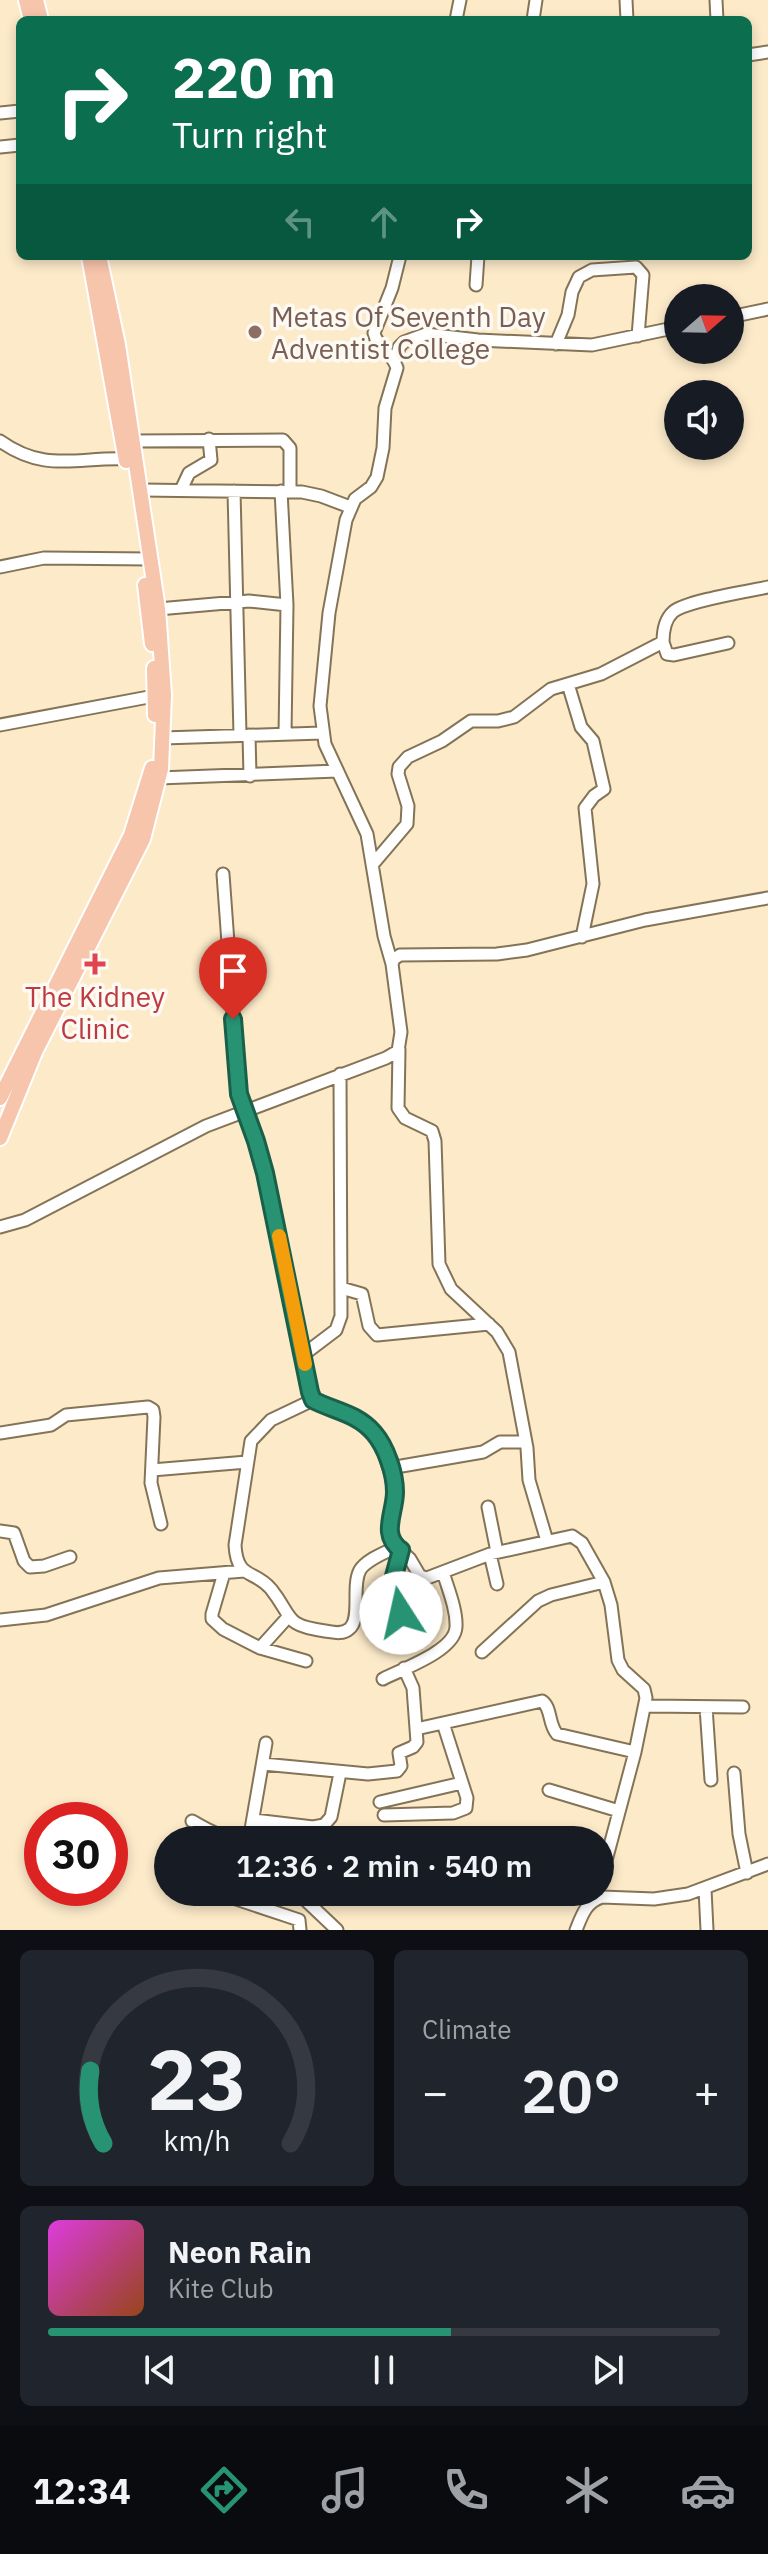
<!DOCTYPE html>
<meta charset="utf-8">
<style>
:root{--surface:#171b24;--page:#20242c;--text:#f1f3f6;--muted:#9ea1a6;--line:#363941;--accent:#279372}
body{margin:0;font-family:"IBM Plex Sans",sans-serif;background:var(--page);color:var(--text);height:100vh;display:flex;flex-direction:column;font-size:30px;white-space:nowrap}
*{box-sizing:border-box;margin:0}
p{font-size:26px;color:var(--muted)}
.icon{flex:none;width:44px;height:44px;fill:none;stroke:currentColor;stroke-width:2;stroke-linecap:round;stroke-linejoin:round}
.map{position:relative;height:1930px;overflow:hidden}
.sheet{display:flex;flex-direction:column;gap:20px;padding:20px;background:#0d0f14;flex:1}
.sheet>*{flex:none}
.guide{position:absolute;left:16px;top:16px;width:736px;height:244px;border-radius:12px;box-shadow:0 4px 12px #0003;background:#0b6e4f;color:#fff;overflow:hidden}
.needle{width:52px;rotate:70deg}
.controls{position:absolute;left:664px;top:284px;display:grid;gap:16px}
.controls a{display:grid;place-items:center;width:80px;height:80px;border-radius:50%;background:var(--surface);box-shadow:0 4px 12px #0003;font-size:40px}
.speed{position:absolute;left:24px;top:1802px;display:flex;gap:16px;font-size:40px;font-weight:700;text-align:center}
.speed>*{display:grid;place-content:center;width:104px;height:104px;border-radius:50%;background:var(--surface);box-shadow:0 4px 12px #0003;line-height:1}
.speed .limit{border:12px solid #d22;background:#fff;color:#111}
.pin{position:absolute;display:grid;place-items:center;width:68px;height:68px;color:#fff;margin:-82px -34px;border-radius:50% 50% 50% 0;rotate:-45deg;box-shadow:0 0 8px #0007}
.pin .icon{rotate:45deg}
.me{position:absolute;width:88px;margin:-44px;rotate:350deg;stroke-linejoin:round;filter:drop-shadow(0 0 6px #0008)}
.turn{display:flex;align-items:center;gap:28px;height:168px;padding:0 24px;font-size:36px}
.turn .icon{width:104px;height:104px;stroke-width:2.5}
.turn b{display:block;font-size:56px;line-height:68px}
.lanes{display:flex;align-items:center;height:76px;padding:0 24px;background:#0003;justify-content:center;gap:40px;direction:ltr}
.lanes .off{opacity:.35}
.big{font-size:60px;font-weight:600;line-height:1.1}
.sheet .widget{flex:1;display:flex;flex-direction:column;justify-content:center;gap:12px;min-width:0;padding:0 28px;border-radius:12px;background:var(--page)}
.sheet .dial{align-items:center;gap:0}
.dial svg{height:208px;overflow:visible;fill:none;stroke:var(--line);stroke-width:7;stroke-linecap:round;text-anchor:middle}
.dial text{fill:var(--text);stroke:none}
.song{display:flex;align-items:center;gap:24px}
.cover{width:96px;height:96px;border-radius:12px;background:linear-gradient(135deg,hsl(300 70% 55%),hsl(20 70% 35%))}
.played{height:8px;border-radius:4px;background:linear-gradient(90deg,var(--accent) 60%,var(--line) 60%)}
.keys{display:flex;justify-content:space-around;direction:ltr}
.heat{display:flex;justify-content:space-between;align-items:center;font-size:44px;direction:ltr}
.sheet .tiles{flex:1;display:grid;gap:20px;grid-template-columns:1fr 1fr}
.widget:last-child{grid-column:span 2}
.trip{position:absolute;left:154px;top:1826px;width:460px;height:80px;border-radius:40px;background:var(--surface);box-shadow:0 4px 12px #0003;font-weight:600;line-height:80px;text-align:center}
.dock{display:flex;height:128px;justify-content:space-around;align-items:center;background:#090b0e;color:var(--muted)}
.dock .icon{width:56px;height:56px}
.dock .active{color:var(--accent)}
.dock b{font-size:36px;color:var(--text)}
.map>svg:first-child{display:block}
.lines{fill:none;stroke-linecap:round;stroke-linejoin:round}
.minor-casing{stroke:#847457;stroke-width:15}
.major-casing{stroke:#fff;stroke-width:18}
.minor{stroke:#fff;stroke-width:11}
.major{stroke:#f7c4ac;stroke-width:14}
.route-casing{stroke:#19604a;stroke-width:20}
.route{stroke:#279372;stroke-width:14}
.slow{stroke:#f59e0b;stroke-width:14}
.education-dot{fill:#8d6e63;stroke:#fdf9f3;stroke-width:3}
.health-dot{fill:#e0444e;stroke:#fdf9f3;stroke-width:3}
.labels{text-anchor:middle;dominant-baseline:central;stroke-width:7;stroke-linejoin:round;paint-order:stroke}
.education-label{font-size:28px;fill:#785e54;stroke:#fdf9f3;text-anchor:start}
.health-label{font-size:28px;fill:#be3a42;stroke:#fdf9f3}
</style>
<div class="map">
<svg width="768" height="1930" viewBox="0 0 768 1930">
<rect width="100%" height="100%" fill="#fceac9"/>
<g class="lines">
<defs>
<path id="minor" d="M626,0l1,20
M716,0l1,20
M456,20l4,-20
M533,20l3,-20
M748,55l20,-3
M0,113l20,-2
M0,147l20,-2
M476,285l2,-29
M730,317l38,-8
M556,344l12,-29 4,-23 7,-15 13,-7 44,-3 7,8 -5,61
M395,362l4,-15 5,-5 22,-8 52,6 114,5 86,-18
M0,441c45,32 76,16 126,18
M133,441l150,-1 7,8v44
M141,490l161,2 19,4 29,11
M181,490l8,-17 22,-13 -2,-21
M234,491l6,244
M281,491l6,114 -2,129
M0,567l44,-9 107,1
M158,609l91,-8 38,4
M663,642l4,12 7,1 54,-12
M568,684l13,43 12,14 11,48 -10,7 -9,12 8,76 -11,53
M0,725l154,-29
M249,735l1,41
M163,738l159,-5
M159,778l178,-7
M373,864l34,-40 1,-18 -10,-32 1,-7 9,-10 34,-16 29,-20h27l16,-4 37,-28 50,-15 62,-32c0,-10 1,-22 10,-30 12,-11 76,-21 95,-25
M223,874l16,220 17,47 9,32 48,227 36,13 24,19 7,9 15,46 -6,47 3,8 18,17 10,17 7,2 63,-24 82,-18 10,7 22,39 7,23 7,55 5,10 21,19 2,9 -11,54 -35,131
M392,964l-8,-28 -17,-102 -42,-90 -5,-38 9,-93 17,-93 9,-21 16,-12 6,-10 6,-29 2,-40 12,-40c-4,-15 -20,-20 -23,-35l18,-45 8,-32
M399,1049l-1,59 7,10 27,13 3,10 4,123 12,25 46,43 12,20 18,96 2,32 18,61
M0,1227l25,-7 181,-94 180,-68 12,-7 3,-19 -9,-68 2,-5 6,-4 97,-1 30,-4 118,-30 123,-22
M341,1288l21,6 7,32 8,9 112,-11
M303,1355l33,-25 5,-14 -1,-242
M313,1400l-42,20 -20,21 -16,104c2,35 19,24 36,44 23,29 12,36 54,42 8,1 17,4 24,-2 13,-10 2,-43 11,-59 7,-11 25,-17 36,-23
M0,1433l51,-8 15,-10 82,-8 5,3 1,7 -3,66 10,41
M390,1468l93,-16 17,-10h25
M152,1470l95,-8
M488,1507l9,45
M0,1531l14,2 10,28 6,6 14,-1 26,-9
M401,1550l-7,26 7,37
M490,1554l7,30
M224,1573l-12,41v5l11,10 37,19 28,-31
M0,1620l46,-5 113,-37 85,-7
M260,1648l46,13
M482,1652l56,-51 13,-6 53,-13
M383,1679c19,-10 72,-28 73,-52 1,-17 -8,-38 -13,-55
M646,1706l97,1
M706,1707l5,73
M416,1729l126,-28c10,7 6,23 15,33l78,18
M263,1764l105,10 29,-3 4,-5 -2,-13 14,-6 4,-5 -4,-54 -9,-20
M734,1773l5,61 8,39
M549,1790l70,21
M380,1802l82,-19
M384,1815l69,-2 13,-5 1,-10 -24,-75
M254,1820l59,7 11,-2 7,-8 9,-44
M192,1821c17,10 39,23 58,14l16,-92
M705,1889l2,41
M297,1892l40,38
M224,1895l75,25 1,10
M499,1895l3,-3
M576,1930c6,-15 10,-28 26,-33l52,2 34,-5 80,-30"/>
<path id="major" d="M26,0l5,20
M36,0l5,20
M89,256l37,205
M145,585l7,59
M154,668l1,47
M0,1098l131,-263 21,-67
M0,1138l35,-86 108,-213 18,-70 3,-74 -6,-86 -40,-264 -19,-89"/>
</defs>
<use href="#minor" class="minor-casing"/>
<use href="#major" class="major-casing"/>
<use href="#minor" class="minor"/>
<use href="#major" class="major"/>
</g>
<g class="lines">
<defs>
<path id="route" d="M233,1019l6,75 17,47 9,32 45,219 3,8c21,11 44,13 61,33 12,14 21,40 21,59 0,21 -15,43 6,58l-7,26 7,37"/>
</defs>
<use href="#route" class="route-casing"/>
<use href="#route" class="route"/>
<path class="slow" d="M279,1236l26,128"/>
</g>
<circle class="education-dot" cx="255" cy="332" r="8"/>
<path class="health-dot" d="M91 952h8v8h8v8h-8v8h-8v-8h-8v-8h8z"/>
<g class="labels">
<g class="education-label">
<text x="271" y="316">Metas Of Seventh Day<tspan x="271" dy="32">Adventist College</tspan></text>
</g>
<g class="health-label">
<text x="95" y="996">The Kidney<tspan x="95" dy="32">Clinic</tspan></text>
</g>
</g>
</svg>
<div class="controls">
<a><svg class="needle" viewBox="-14 -14 28 28"><path d="M0-13l5 13h-10z" fill="#e53935"/><path d="M0 13l5-13h-10z" fill="#9ea1a6"/></svg></a>
<a><svg class="icon" aria-label="sound" viewBox="0 0 24 24"><path d="M4 9h4l5-4v14l-5-4H4zM17 9q2 3 0 6"/></svg></a>
</div>
<div class="speed"><div class="limit">30</div></div>
<div class="pin" style="left:233px;top:1019px;background:#d93025"><svg class="icon" aria-label="arrive" viewBox="0 0 24 24"><path d="M6 21V4h12l-3 4 3 4H6"/></svg></div>
<svg class="me" style="left:401px;top:1613px" viewBox="-20 -20 40 40"><circle r="19" fill="#fff"/><path d="M0-13L10 11 0 6-10 11z" fill="#279372"/></svg>
<div class="trip">12:36 · 2 min · 540 m</div>
<div class="guide">
<div class="turn"><svg class="icon" aria-label="right" viewBox="0 0 24 24"><path d="M7 20v-9h11M14 6l5 5-5 5"/></svg><div><b>220 m</b>Turn right</div></div>
<div class="lanes"><svg class="icon off" aria-label="left" viewBox="0 0 24 24"><path d="M17 20v-9H6M10 6l-5 5 5 5"/></svg><svg class="icon off" aria-label="ahead" viewBox="0 0 24 24"><path d="M12 20V5M6 11l6-6 6 6"/></svg><svg class="icon" aria-label="right" viewBox="0 0 24 24"><path d="M7 20v-9h11M14 6l5 5-5 5"/></svg></div>
</div>
</div>
<section class="sheet">
<div class="tiles">
<div class="widget dial"><svg viewBox="0 0 100 80">
<path d="M14 69A42 42 0 1 1 86 69"/>
<path d="M14 69A42 42 0 0 1 9 41" stroke="#279372"/>
<text x="50" y="56" font-size="32" font-weight="700">23</text>
<text x="50" y="72" font-size="11">km/h</text>
</svg></div>
<div class="widget"><p>Climate</p>
<div class="heat"><a>−</a><b class="big">20°</b><a>+</a></div>
</div>
<div class="widget">
<div class="song"><i class="cover"></i><div><b>Neon Rain</b><p>Kite Club</p></div></div>
<div class="played"></div>
<div class="keys"><svg class="icon" aria-label="previous" viewBox="0 0 24 24"><path d="M18 5L8 12l10 7zM5 5v14"/></svg><svg class="icon" aria-label="pause" viewBox="0 0 24 24"><path d="M8 5v14M16 5v14"/></svg><svg class="icon" aria-label="next" viewBox="0 0 24 24"><path d="M6 5l10 7-10 7zM19 5v14"/></svg></div>
</div>
</div>
</section>
<nav class="dock">
<b>12:34</b>
<svg class="icon active" aria-label="directions" viewBox="0 0 24 24"><path d="M12 3l9 9-9 9-9-9zM9 14v-3h6M13 9l2 2-2 2"/></svg>
<svg class="icon" aria-label="music" viewBox="0 0 24 24"><path d="M9 18V5l10-2v13"/><circle cx="6" cy="18" r="3"/><circle cx="16" cy="16" r="3"/></svg>
<svg class="icon" aria-label="phone" viewBox="0 0 24 24"><path d="M5 4h4l2 5-3 2q2 4 5 5l2-3 5 2v4C11 20 4 13 5 4z"/></svg>
<svg class="icon" aria-label="climate" viewBox="0 0 24 24"><path d="M12 3v18M4 7l16 10M4 17L20 7"/></svg>
<svg class="icon" aria-label="car" viewBox="0 0 24 24"><path d="M5 17H2v-5l4-1 3-4h7l3 4 3 1v5h-3M9 17h6M6 11h13"/><circle cx="7" cy="17" r="2"/><circle cx="17" cy="17" r="2"/></svg>
</nav>
